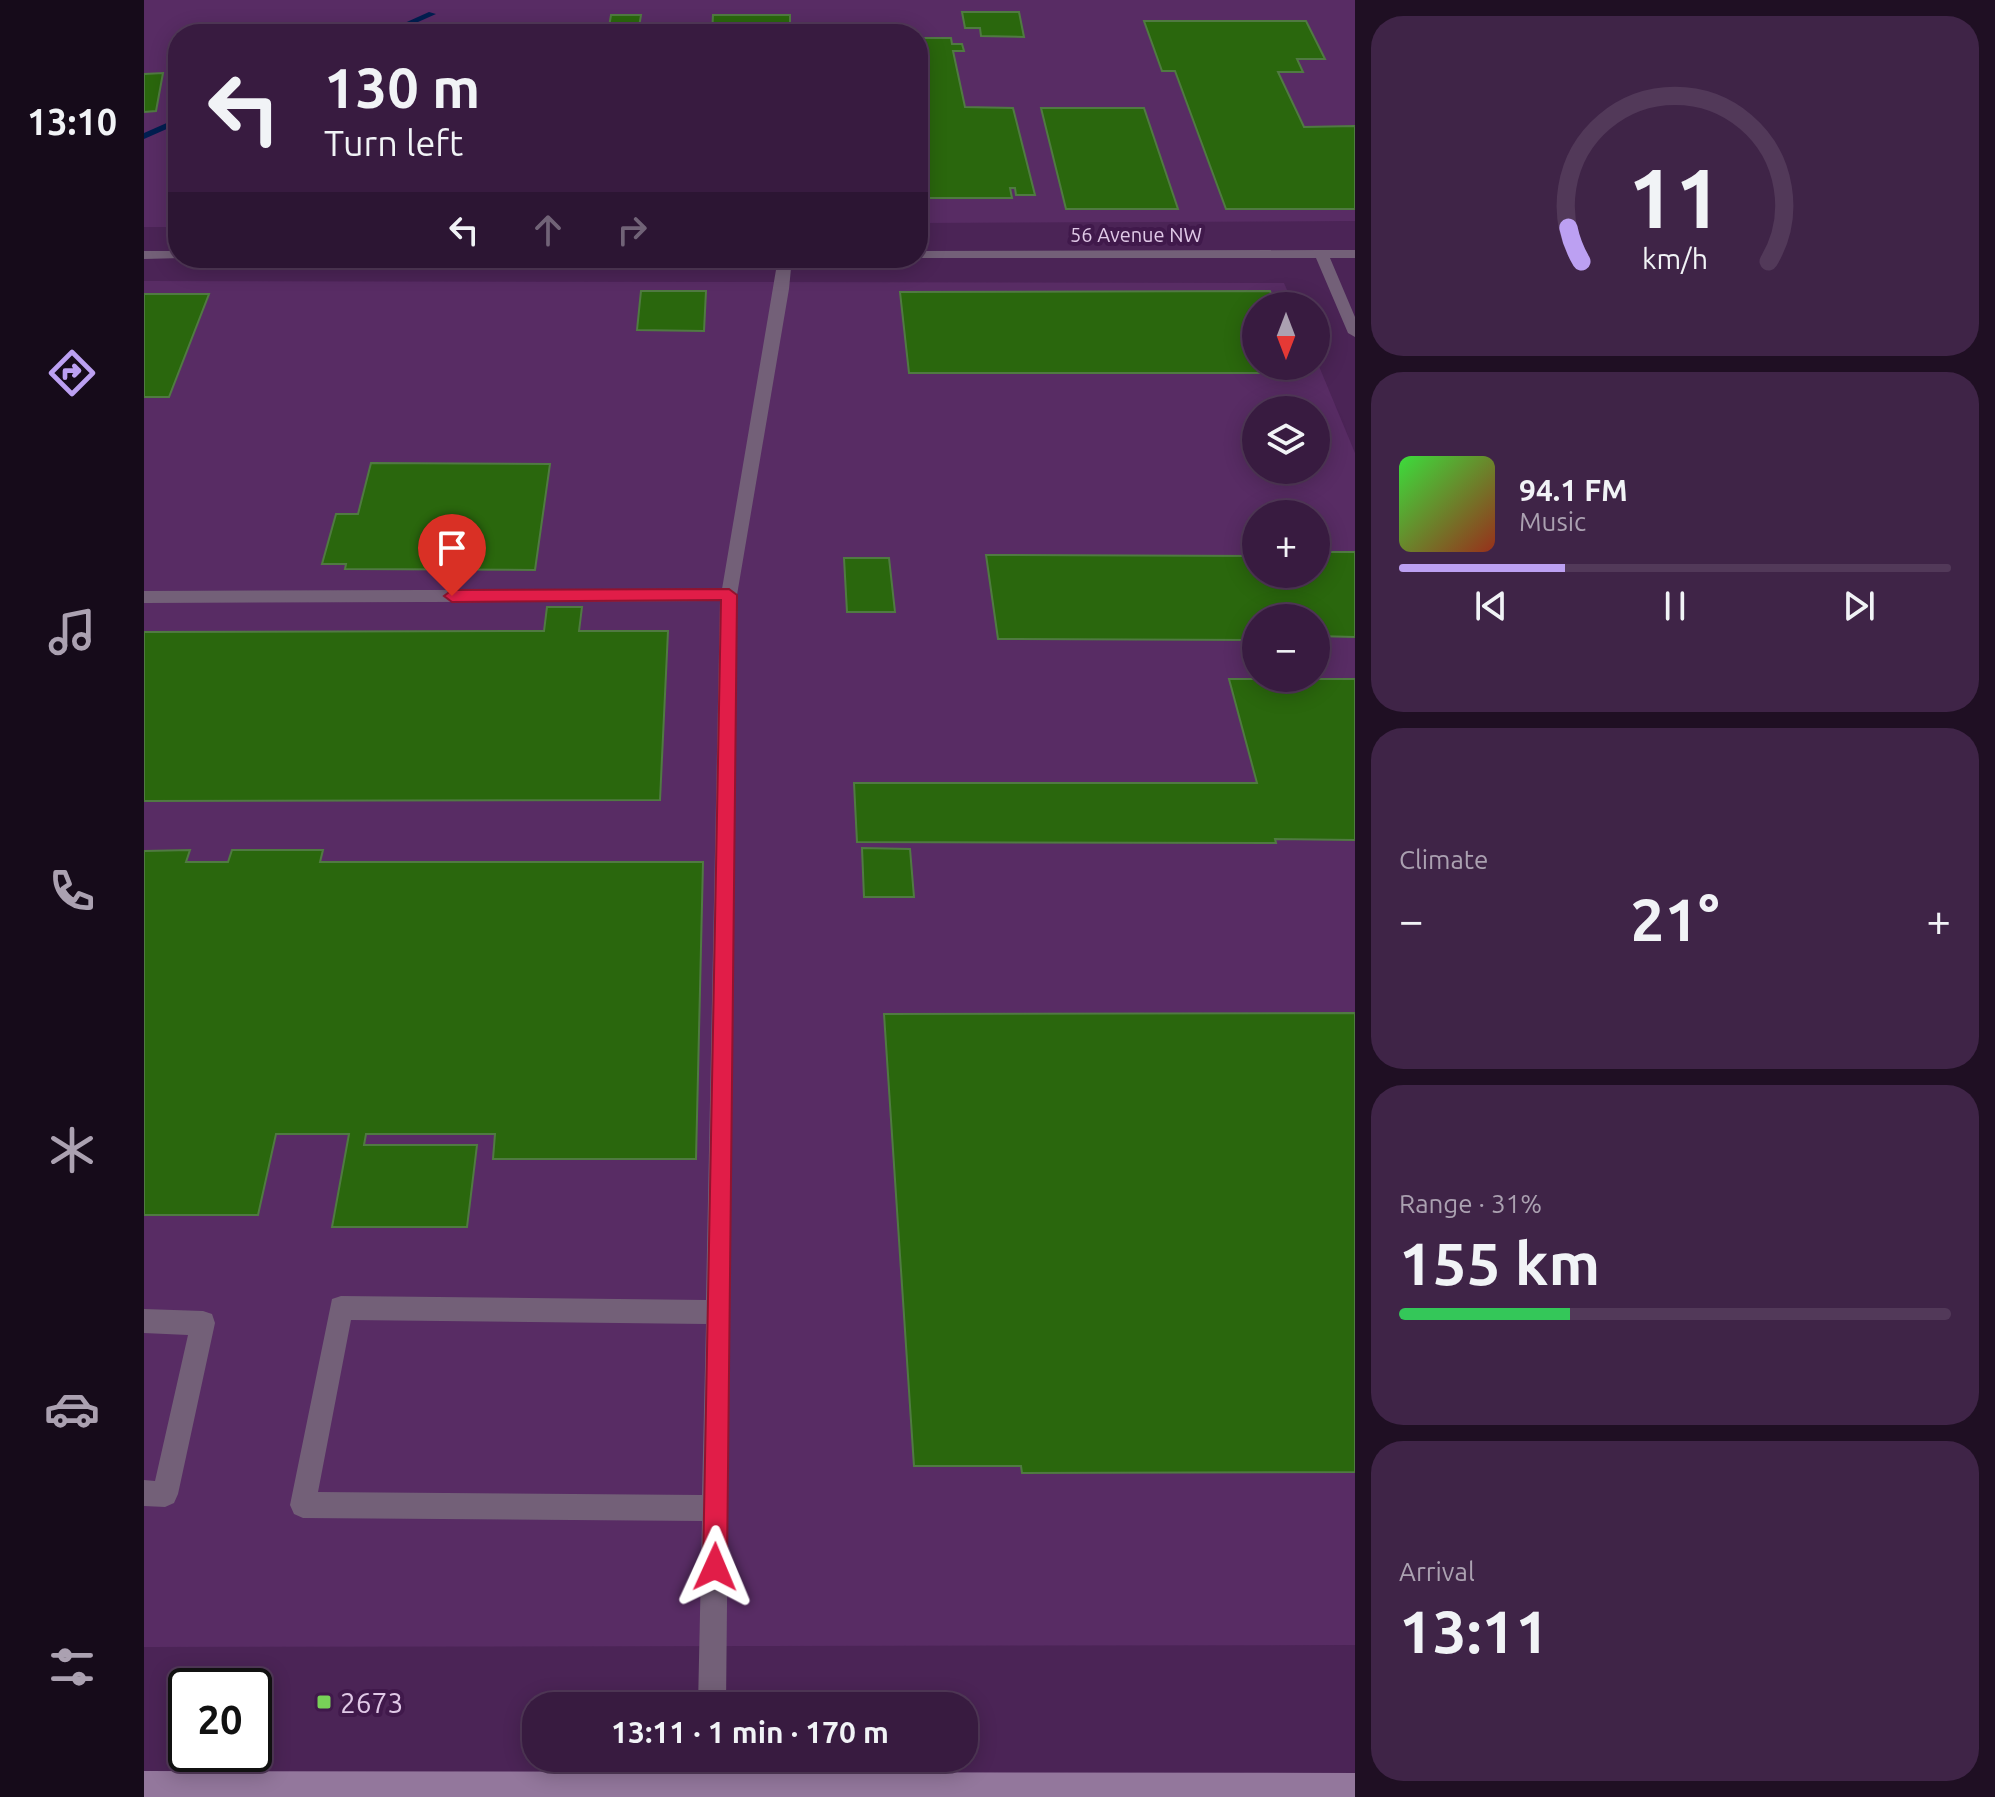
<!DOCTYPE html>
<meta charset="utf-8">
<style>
:root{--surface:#381b40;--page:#3f2447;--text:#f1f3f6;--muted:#aba1b1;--line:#523959;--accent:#bca0f2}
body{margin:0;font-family:Ubuntu,sans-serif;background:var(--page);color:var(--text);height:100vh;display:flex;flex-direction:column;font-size:30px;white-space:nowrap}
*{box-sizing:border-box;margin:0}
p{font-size:26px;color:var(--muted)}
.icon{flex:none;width:44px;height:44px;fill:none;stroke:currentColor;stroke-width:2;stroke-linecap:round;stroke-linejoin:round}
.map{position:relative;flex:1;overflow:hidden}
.details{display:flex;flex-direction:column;gap:16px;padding:16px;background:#1f0f23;width:640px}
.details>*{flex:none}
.banner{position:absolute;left:24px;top:24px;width:760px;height:244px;border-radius:32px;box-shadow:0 4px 20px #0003,0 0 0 2px var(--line);background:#381b40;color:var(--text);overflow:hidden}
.needle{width:52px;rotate:180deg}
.controls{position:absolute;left:1098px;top:292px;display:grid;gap:16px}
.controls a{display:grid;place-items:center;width:88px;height:88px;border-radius:50%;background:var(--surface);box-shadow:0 4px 20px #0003,0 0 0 2px var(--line);font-size:40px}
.speed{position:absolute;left:24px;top:1668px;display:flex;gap:16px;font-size:40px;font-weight:700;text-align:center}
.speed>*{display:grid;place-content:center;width:104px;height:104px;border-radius:50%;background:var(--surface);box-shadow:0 4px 20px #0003,0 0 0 2px var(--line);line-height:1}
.speed .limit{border:4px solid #111;border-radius:12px;background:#fff;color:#111}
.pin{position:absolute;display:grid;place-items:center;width:68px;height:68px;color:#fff;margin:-82px -34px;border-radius:50% 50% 50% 0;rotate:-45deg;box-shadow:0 0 8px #0007}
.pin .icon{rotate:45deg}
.me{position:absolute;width:88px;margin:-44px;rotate:1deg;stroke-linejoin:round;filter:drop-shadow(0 0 6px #0008)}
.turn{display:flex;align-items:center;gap:28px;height:168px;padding:0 24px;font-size:36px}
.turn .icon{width:104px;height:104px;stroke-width:2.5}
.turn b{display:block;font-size:56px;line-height:68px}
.lanes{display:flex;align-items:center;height:76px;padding:0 24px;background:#0003;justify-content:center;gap:40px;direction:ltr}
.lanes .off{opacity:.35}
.big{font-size:60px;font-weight:700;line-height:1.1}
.details .tile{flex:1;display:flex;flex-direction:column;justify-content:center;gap:12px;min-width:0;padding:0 28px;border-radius:32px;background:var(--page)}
.details .dial{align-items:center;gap:0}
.dial svg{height:208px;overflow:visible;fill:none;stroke:var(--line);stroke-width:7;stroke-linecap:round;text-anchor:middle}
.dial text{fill:var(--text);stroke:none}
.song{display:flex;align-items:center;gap:24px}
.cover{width:96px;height:96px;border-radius:12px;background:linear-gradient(135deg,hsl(120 70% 55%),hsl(10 70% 35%))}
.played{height:8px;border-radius:4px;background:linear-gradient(90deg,var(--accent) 30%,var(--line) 30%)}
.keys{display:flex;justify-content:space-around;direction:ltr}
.heat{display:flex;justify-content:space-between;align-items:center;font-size:44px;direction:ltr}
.charge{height:12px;border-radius:6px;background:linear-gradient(90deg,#34c759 31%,var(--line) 0)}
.trip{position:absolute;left:378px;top:1692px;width:456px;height:80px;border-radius:32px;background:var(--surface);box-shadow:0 4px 20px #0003,0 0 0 2px var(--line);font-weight:700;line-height:80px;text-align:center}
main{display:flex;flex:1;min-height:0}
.dock{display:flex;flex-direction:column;width:144px;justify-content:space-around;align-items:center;background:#160b1a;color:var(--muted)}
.dock .icon{width:56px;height:56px}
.dock .selected{color:var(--accent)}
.dock b{font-size:36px;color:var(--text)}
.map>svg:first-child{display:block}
.built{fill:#582c64;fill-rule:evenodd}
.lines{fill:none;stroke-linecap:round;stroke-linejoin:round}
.stream{fill:#001e50;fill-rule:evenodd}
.building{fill:#2a670d;stroke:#507a42;stroke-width:2}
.lane{fill:#736078;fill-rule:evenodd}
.street{fill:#736078;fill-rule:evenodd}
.secondary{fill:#93779c;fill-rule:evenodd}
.route{fill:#e11d48;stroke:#92132f;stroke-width:2}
.poi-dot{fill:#78d158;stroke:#40194b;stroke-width:3}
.labels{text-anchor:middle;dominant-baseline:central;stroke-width:8;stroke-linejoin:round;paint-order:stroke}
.far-street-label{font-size:20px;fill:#e0c9e7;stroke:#40194b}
.near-poi-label{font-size:28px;fill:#e0c9e7;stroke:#40194b;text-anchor:start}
</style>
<main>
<nav class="dock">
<b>13:10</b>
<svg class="icon selected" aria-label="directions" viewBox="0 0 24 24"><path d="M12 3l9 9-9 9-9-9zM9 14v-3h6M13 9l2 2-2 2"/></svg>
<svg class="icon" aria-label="music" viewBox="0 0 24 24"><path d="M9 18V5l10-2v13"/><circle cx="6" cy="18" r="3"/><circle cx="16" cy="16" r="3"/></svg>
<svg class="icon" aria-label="phone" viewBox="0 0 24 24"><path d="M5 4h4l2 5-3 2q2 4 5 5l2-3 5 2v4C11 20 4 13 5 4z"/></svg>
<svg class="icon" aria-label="climate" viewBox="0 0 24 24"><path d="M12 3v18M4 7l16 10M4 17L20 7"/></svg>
<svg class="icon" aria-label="car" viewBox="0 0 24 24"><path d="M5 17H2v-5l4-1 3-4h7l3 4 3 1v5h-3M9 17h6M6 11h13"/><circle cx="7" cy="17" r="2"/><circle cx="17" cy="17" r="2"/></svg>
<svg class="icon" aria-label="filters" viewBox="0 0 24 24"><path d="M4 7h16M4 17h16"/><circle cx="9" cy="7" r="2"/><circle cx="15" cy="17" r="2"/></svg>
</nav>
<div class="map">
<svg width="1211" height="1797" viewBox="0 0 1211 1797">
<rect width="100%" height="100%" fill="#4b2456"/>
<path class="built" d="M0,0h1211v221l-437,2v-189h-740v193h-34z
M0,281l1140,2 10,23h-38v60h60v-7l39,94v1192l-1211,2zM1112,410h60v60h-60zM1112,514h60v60h-60zM1112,618h60v60h-60z"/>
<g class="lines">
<path class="stream" d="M285,12l7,2 -45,20h-11z
M34,118v6l-34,15v-6z"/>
</g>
<path class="building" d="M818,12h57l5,25 -43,-1 -1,-8h-15z
M467,15h30l-2,12h-30z
M569,15h77v19h-78z
M1000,21h162l19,38h-28l6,13h-25l26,55 51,-1v83h-129l-51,-138h-13z
M774,38h33l1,6h10l2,7h-11l12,56 48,1 22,87h-19l-1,-7h-5l2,10h-94v-91h6l-6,-37z
M19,73l-7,38 -12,1v-38z
M897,108h103l34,101h-112z
M497,291h65l-2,40 -67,-1z
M1126,291l6,15h-20v60h43l2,7h-392l-9,-81z
M0,294h65l-40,103h-25z
M227,463l179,1 -15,106 -190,-1 1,-5h-24l14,-50h22z
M1172,552h39v85l-39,-1v-18h-60v22l-258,-1 -12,-84 270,1v18h60z
M700,558h45l6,54h-48z
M403,607h35l-3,24h89l-8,169 -516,1v-169l400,-1z
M1085,679h126v161l-80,-1 1,4 -419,-1 -3,-59h403z
M718,848l48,1 4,48h-50z
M46,850l-4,12h42l4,-12h91l-3,12h383l-7,297h-203l2,-25h-129l-2,11h113l-10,82h-135l17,-93h-73l-18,81h-114v-364z
M1211,1013v459l-333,1 -1,-7h-107l-30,-452z"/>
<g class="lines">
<path class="lane" d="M634,258h14l-3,31 -52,306 -11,1111h-28l4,-185 -399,-3 -9,-4 -4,-9 42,-206 9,-3 365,4 14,-699 -576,2v-12l578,-2zM207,1320l355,4 -4,171 -384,-3z
M0,1309l59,2 9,3 3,9 -37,171 -4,9 -9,4 -21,-1v-26l11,1 33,-146 -44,-2z
M553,1758h28v27l-4,10h-20l-4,-10z"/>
<path class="street" d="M1177,250h34v8h-25l25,59v20l-7,-4 -32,-75h-402h4v-7z
M0,251h34v7h4l-38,1z"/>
<path class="secondary" d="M0,1771l1211,2v24h-1211z"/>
</g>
<path class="route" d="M585,589l8,6 -10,972 -4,8 -8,4 -9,-4 -3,-8 18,-967 -269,2 -8,-6 8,-6z"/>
<rect class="poi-dot" x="172" y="1694" width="16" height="16" rx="4"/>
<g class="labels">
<g class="far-street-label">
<text x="992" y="234">56 Avenue NW</text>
</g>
<g class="near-poi-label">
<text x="196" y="1702">2673</text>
</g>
</g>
</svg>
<div class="controls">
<a><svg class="needle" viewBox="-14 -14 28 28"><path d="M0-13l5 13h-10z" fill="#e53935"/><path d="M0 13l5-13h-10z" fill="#aba1b1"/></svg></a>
<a><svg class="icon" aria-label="layers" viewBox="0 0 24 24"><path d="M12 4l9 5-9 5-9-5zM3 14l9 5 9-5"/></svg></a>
<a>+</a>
<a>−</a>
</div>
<div class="speed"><div class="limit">20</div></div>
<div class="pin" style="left:308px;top:596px;background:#d93025"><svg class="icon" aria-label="arrive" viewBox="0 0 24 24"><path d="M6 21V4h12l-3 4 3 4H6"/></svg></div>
<svg class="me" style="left:571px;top:1567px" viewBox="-20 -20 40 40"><path d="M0-17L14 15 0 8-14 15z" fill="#e11d48" stroke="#fff" stroke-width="4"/></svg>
<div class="trip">13:11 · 1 min · 170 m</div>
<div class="banner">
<div class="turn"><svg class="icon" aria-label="left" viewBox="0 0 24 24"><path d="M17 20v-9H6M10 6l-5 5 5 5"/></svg><div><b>130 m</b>Turn left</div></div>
<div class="lanes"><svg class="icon" aria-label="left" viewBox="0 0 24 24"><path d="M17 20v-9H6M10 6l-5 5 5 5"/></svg><svg class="icon off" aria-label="ahead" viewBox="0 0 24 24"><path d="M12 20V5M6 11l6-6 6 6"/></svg><svg class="icon off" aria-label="right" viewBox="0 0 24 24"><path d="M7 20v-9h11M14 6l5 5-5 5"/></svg></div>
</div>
</div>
<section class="details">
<div class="tile dial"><svg viewBox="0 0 100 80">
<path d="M14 69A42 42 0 1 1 86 69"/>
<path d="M14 69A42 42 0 0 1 9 56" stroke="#bca0f2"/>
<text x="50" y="56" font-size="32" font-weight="700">11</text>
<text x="50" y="72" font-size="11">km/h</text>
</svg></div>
<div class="tile">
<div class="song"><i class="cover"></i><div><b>94.1 FM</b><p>Music</p></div></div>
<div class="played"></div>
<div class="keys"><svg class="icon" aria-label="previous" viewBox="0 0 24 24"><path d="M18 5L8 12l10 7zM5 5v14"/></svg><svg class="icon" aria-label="pause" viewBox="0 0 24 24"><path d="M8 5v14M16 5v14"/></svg><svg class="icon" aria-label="next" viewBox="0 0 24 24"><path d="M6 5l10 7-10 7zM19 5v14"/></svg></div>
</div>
<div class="tile"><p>Climate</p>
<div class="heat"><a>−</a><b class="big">21°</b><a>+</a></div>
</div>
<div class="tile"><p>Range · 31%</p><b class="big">155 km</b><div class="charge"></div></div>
<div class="tile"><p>Arrival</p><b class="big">13:11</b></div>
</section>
</main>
